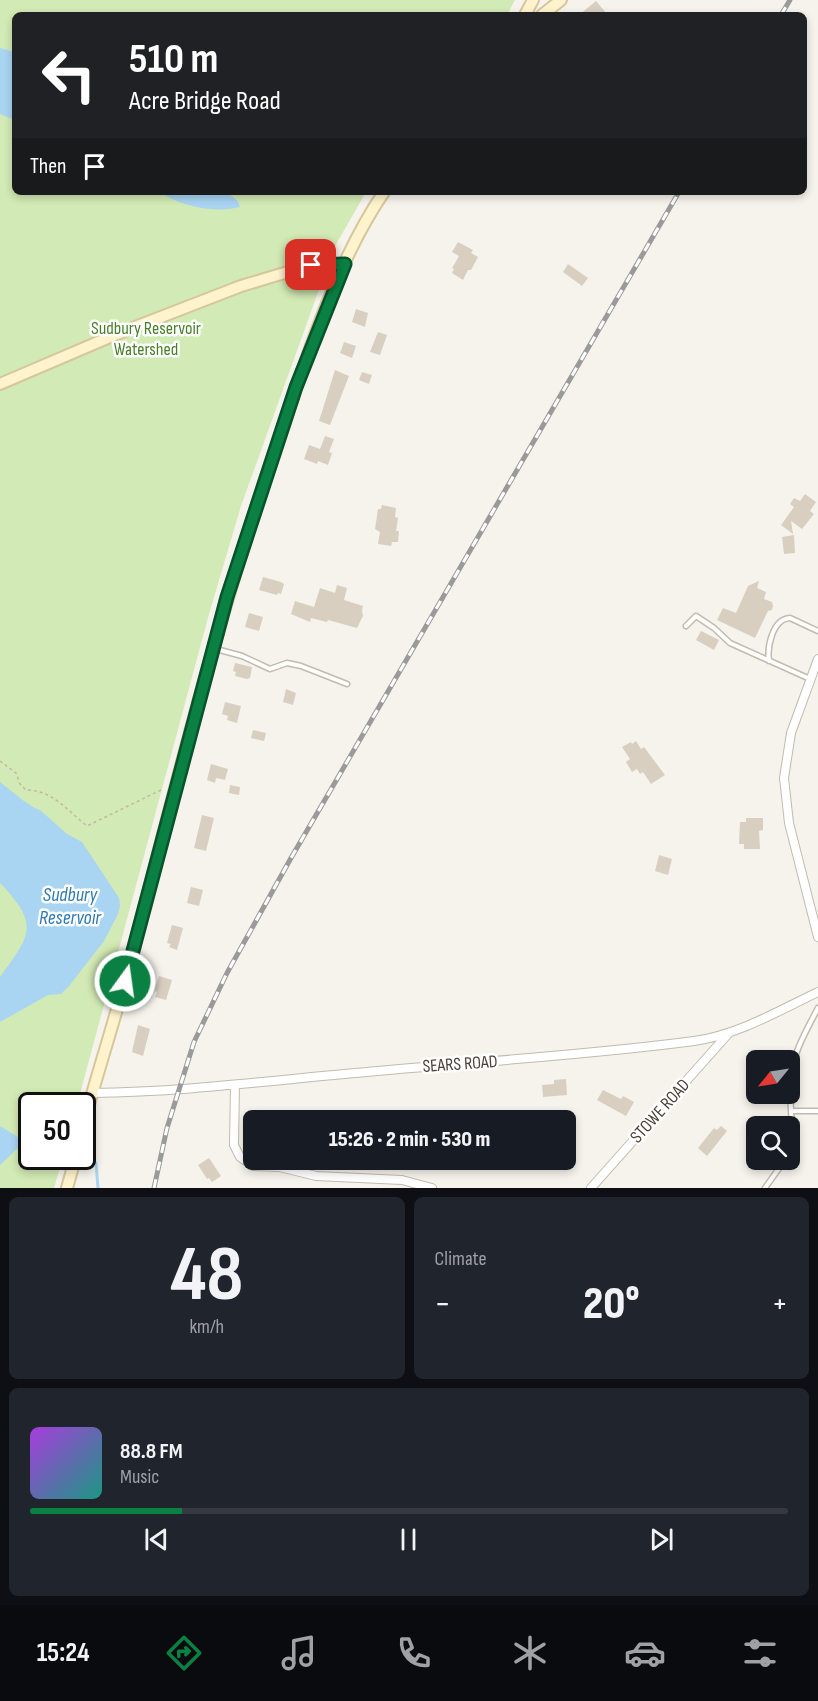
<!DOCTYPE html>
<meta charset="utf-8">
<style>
:root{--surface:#171b24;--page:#20242c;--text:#f1f3f6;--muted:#9ea1a6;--line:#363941;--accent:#0b8043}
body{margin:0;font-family:"Sofia Sans Condensed",sans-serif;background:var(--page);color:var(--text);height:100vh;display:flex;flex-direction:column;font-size:22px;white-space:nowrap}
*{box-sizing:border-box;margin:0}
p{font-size:20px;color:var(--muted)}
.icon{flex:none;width:33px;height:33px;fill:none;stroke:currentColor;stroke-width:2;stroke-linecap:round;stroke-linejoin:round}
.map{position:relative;height:1188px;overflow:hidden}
.drawer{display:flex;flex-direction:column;gap:9px;padding:9px;background:#0d0f14;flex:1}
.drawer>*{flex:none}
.hud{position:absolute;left:12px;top:12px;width:795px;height:183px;border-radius:9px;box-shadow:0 3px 9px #0003;background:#202124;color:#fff;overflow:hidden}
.needle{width:39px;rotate:240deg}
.controls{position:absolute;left:746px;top:1050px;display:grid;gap:12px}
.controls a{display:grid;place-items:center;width:54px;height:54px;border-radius:9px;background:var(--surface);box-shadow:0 3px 9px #0003;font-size:30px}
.speed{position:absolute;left:18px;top:1092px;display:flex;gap:12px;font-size:30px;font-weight:700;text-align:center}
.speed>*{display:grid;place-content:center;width:78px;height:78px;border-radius:50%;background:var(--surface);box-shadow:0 3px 9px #0003;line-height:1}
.speed .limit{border:3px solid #111;border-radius:9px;background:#fff;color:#111}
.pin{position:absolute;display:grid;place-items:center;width:51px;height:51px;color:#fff;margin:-26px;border-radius:12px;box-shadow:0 3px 9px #0006}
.me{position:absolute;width:66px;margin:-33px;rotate:14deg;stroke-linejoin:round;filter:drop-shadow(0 0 4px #0008)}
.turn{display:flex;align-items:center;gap:21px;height:126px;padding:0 18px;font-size:27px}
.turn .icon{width:78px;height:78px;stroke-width:2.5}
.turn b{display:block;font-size:42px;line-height:51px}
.then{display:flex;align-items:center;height:57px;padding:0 18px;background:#0003;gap:12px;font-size:22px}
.big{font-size:45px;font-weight:800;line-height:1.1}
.drawer .tile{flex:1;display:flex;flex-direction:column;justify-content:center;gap:9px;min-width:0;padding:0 21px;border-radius:9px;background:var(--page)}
.drawer .dial{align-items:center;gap:0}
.dial b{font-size:78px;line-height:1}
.song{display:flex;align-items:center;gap:18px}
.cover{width:72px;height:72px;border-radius:9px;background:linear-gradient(135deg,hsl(280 70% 55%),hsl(170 70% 35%))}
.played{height:6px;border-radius:3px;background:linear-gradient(90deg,var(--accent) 20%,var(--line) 20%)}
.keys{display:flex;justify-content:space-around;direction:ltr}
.heat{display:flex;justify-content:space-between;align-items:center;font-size:33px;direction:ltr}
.drawer .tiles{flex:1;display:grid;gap:9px;grid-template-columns:1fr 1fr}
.tile:last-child{grid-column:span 2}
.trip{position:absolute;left:243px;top:1110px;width:333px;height:60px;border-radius:9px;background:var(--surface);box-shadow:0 3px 9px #0003;font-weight:800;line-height:60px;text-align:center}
.dock{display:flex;height:96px;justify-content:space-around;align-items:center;background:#090b0e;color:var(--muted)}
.dock .icon{width:42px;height:42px}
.dock .selected{color:var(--accent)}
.dock b{font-size:27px;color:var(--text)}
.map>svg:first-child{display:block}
.green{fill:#d2eab5}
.water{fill:#a9d4f2}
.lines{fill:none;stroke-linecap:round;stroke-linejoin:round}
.stream{stroke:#a9d4f2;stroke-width:3}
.building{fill:#d8cfc1}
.lane-casing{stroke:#c2bbae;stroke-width:7}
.street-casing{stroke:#c2bbae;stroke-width:10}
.secondary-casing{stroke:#d6c79b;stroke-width:14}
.path{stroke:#c4b79f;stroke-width:1.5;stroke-dasharray:3 3;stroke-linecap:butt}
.lane{stroke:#fff;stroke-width:4}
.street{stroke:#fff;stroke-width:8}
.secondary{stroke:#fff3cd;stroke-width:10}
.rail-casing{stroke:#9a9a9a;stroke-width:5}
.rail{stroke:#fff;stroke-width:3;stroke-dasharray:9;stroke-linecap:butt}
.route-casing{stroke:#07532c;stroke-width:15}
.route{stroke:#0b8043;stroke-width:10}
.labels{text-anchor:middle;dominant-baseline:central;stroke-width:5;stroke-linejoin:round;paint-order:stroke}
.park-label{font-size:18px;fill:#4a7f2a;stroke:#fff}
.street-label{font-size:18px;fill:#4b4439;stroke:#fff}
.water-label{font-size:20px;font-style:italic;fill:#2e7ab2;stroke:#fff}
</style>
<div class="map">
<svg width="818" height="1188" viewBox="0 0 818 1188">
<rect width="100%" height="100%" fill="#f6f3ec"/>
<path class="green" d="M0,0h515l-8,15h-492v177h351l-32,56 -93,258 -32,108 -132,491 -45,1v50l31,1 -9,31h-54z"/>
<path class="water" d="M0,48l15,4v68l-15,-6z
M159,192h67l11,8 3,7c-20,5 -43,2 -63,-6 -6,-2 -12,-6 -18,-9z
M0,782c8,6 32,27 40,28l27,24 15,8 37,56 1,8 -2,8 -14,27 -35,45 -8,8 -13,1 -48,27v-45c31,-43 40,-52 0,-94z
M0,1126l21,13v6l-21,20z"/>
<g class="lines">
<path class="stream" d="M19,1145l13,2
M89,1161l7,2 2,25"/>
</g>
<path class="building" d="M596,1l12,14h-29z
M458,242l15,8 -2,3 7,4 -7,13h-3l-5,10 -11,-7 2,-4 -2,-1 7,-12 -7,-4z
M568,264l20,14 -6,8 -19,-14z
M356,309l12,4 -3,14 -13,-5z
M378,332l9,3 -7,20 -10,-3z
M344,342l12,4 -4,12 -12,-5z
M335,370l14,6 -19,49 -11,-4z
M362,372l10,3 -3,9 -10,-4z
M325,436l9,3 -5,13 3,1 -4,12 -10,-4 -1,3 -13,-5 5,-14 11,4z
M805,494l11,8 -6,9 4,3 -12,15 -11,-8 2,13 -12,-9 13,-18 -4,-3 4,-6 6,3z
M382,505l14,3 -1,9 3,1 -2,13h3l-1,11h-6l-1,4 -13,-2 2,-12 -5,-3 3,-20h3z
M794,535l1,18 -11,1 -2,-17z
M263,577l18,5 3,2 -3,10 -3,-1 -1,2 -18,-5z
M759,581l-2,7 9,4 -2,7 8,3 1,4 -1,4 -4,1 -13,27 -38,-18 6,-12 13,5 12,-27z
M337,585l10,3 -3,12 19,6 -1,5 1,5 -6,12 -29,-8 -1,2 -16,-4 -1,4 -19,-8 4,-13 19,6 6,-19 15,5z
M249,613l14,4 -4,14 -14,-4z
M701,631l18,9 -5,10 -18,-10z
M235,663l17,4 -2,11 -3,1 -12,-3 1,-4 -3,-1z
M286,689l10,4 -3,12 -10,-3z
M225,702l16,4 -4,17 -10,-3 1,-4 -6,-2z
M253,730l13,3 -2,8 -13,-3z
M636,741l5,8 3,-2 21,28 -14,9 -8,-12 -3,2 -3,-5 -5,3 -6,-10 4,-3 -8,-12 9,-5 1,2z
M211,764l17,5 -3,11 -9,-2 -1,5 -8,-3z
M230,785l10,2 -1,8 -10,-2z
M202,815l12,3 -8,33 -12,-3z
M746,818h17v12l-4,1 1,18h-16v-5h-5l1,-22h6z
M659,855l13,4 -4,16 -13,-4z
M191,887l12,3 -4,16 -12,-3z
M172,925l11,3 -6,22 -8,-3 2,-3 -4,-1z
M159,976l13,4 -6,20 -11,-3 2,-5 -3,-1z
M138,1025l12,4 -7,27 -11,-4z
M566,1079l1,16 -24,2 -1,-12 12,-1v-4z
M603,1090l18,9 2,-3 11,6 -8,14 -29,-16z
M721,1126l6,5 -20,25 -9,-8 16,-20 3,2z
M209,1158l12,18 -9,6 -3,-4 -2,1 -9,-14z
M446,1160h20l2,2 -4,7 -3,-2 -1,1z"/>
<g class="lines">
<defs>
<path id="lane" d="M686,626l10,-10 18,12 16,15 80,36
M216,649l26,7 28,13 17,-6 14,3 46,18
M769,661c-2,-13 3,-42 21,-43l28,13
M793,1111h25
M789,1151c6,-23 0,-47 1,-70 2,-26 16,-50 28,-73
M765,1188l20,-28"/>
<path id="street" d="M818,659l-27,74 -7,45 5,45 29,114
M235,1085l-1,60 6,12 13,9 27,1 36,9 86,4 30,8
M92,1093c96,-1 190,-14 285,-22 106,-10 212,-16 317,-30 44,-6 84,-30 124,-49
M591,1188l137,-154"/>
<path id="secondary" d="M525,15l8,-15
M542,15l19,-15
M0,384l117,-50 124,-48 70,-21 34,-1
M82,1130c15,-56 33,-111 48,-167 44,-173 88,-346 146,-516 29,-83 58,-182 108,-255
M67,1188l9,-32"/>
</defs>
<use href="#lane" class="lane-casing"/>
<use href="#street" class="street-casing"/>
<use href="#secondary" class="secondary-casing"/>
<path class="path" d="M0,761l16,12 4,11 6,6c26,0 41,20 61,36l76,-37"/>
<use href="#lane" class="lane"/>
<use href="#street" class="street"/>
<use href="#secondary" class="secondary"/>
<defs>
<path id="rail" d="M781,15l9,-15
M154,1188l13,-60 27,-86 33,-69 64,-115 388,-666"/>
</defs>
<use href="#rail" class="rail-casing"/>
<use href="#rail" class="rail"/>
</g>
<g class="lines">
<defs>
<path id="route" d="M125,981l102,-384 69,-210 49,-123 -34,1"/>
</defs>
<use href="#route" class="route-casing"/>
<use href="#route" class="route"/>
</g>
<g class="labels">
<g class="park-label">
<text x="146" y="328">Sudbury Reservoir<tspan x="146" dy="21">Watershed</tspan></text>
</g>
<g class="street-label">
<text transform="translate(460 1064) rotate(-4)">SEARS ROAD</text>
<text transform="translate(660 1111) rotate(-48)">STOWE ROAD</text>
</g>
<g class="water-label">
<text x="70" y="895">Sudbury<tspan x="70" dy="23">Reservoir</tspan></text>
</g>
</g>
</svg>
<div class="controls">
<a><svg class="needle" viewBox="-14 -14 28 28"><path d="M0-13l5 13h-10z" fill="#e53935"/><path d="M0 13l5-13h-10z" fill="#9ea1a6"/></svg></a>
<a><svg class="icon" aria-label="search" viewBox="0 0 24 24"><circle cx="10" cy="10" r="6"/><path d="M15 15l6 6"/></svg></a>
</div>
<div class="speed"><div class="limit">50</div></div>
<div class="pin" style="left:311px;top:265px;background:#d93025"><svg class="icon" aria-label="arrive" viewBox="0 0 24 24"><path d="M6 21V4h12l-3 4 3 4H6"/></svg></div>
<svg class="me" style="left:125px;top:981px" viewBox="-20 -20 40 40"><circle r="17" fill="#0b8043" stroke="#fff" stroke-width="3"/><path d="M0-11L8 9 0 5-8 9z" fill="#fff"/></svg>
<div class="trip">15:26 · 2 min · 530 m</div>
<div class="hud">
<div class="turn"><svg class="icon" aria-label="left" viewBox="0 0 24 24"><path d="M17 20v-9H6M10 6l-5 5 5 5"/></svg><div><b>510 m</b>Acre Bridge Road</div></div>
<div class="then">Then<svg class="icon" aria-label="arrive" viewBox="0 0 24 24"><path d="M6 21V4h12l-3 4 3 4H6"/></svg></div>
</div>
</div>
<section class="drawer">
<div class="tiles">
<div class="tile dial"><b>48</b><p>km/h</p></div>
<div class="tile"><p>Climate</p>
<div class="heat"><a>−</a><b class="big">20°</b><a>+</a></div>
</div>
<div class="tile">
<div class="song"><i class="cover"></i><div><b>88.8 FM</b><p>Music</p></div></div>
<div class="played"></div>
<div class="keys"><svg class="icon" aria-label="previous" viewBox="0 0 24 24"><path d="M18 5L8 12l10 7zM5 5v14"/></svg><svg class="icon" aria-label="pause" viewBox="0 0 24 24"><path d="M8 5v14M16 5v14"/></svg><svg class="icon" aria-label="next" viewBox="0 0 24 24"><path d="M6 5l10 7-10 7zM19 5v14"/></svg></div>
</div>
</div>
</section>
<nav class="dock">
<b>15:24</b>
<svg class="icon selected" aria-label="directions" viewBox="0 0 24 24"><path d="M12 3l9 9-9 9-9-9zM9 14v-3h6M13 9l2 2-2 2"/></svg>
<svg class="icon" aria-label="music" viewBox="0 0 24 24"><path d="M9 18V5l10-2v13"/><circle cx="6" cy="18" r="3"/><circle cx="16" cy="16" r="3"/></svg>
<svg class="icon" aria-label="phone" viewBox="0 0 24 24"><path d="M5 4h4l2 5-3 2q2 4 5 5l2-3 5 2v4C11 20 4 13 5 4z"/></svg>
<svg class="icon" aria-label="climate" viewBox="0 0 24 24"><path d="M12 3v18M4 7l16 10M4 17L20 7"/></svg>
<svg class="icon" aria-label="car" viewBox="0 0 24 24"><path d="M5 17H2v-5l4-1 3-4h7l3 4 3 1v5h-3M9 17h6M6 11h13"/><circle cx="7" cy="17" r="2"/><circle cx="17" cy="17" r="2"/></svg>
<svg class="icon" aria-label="filters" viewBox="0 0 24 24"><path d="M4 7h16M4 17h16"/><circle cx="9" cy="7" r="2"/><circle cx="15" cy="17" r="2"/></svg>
</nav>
